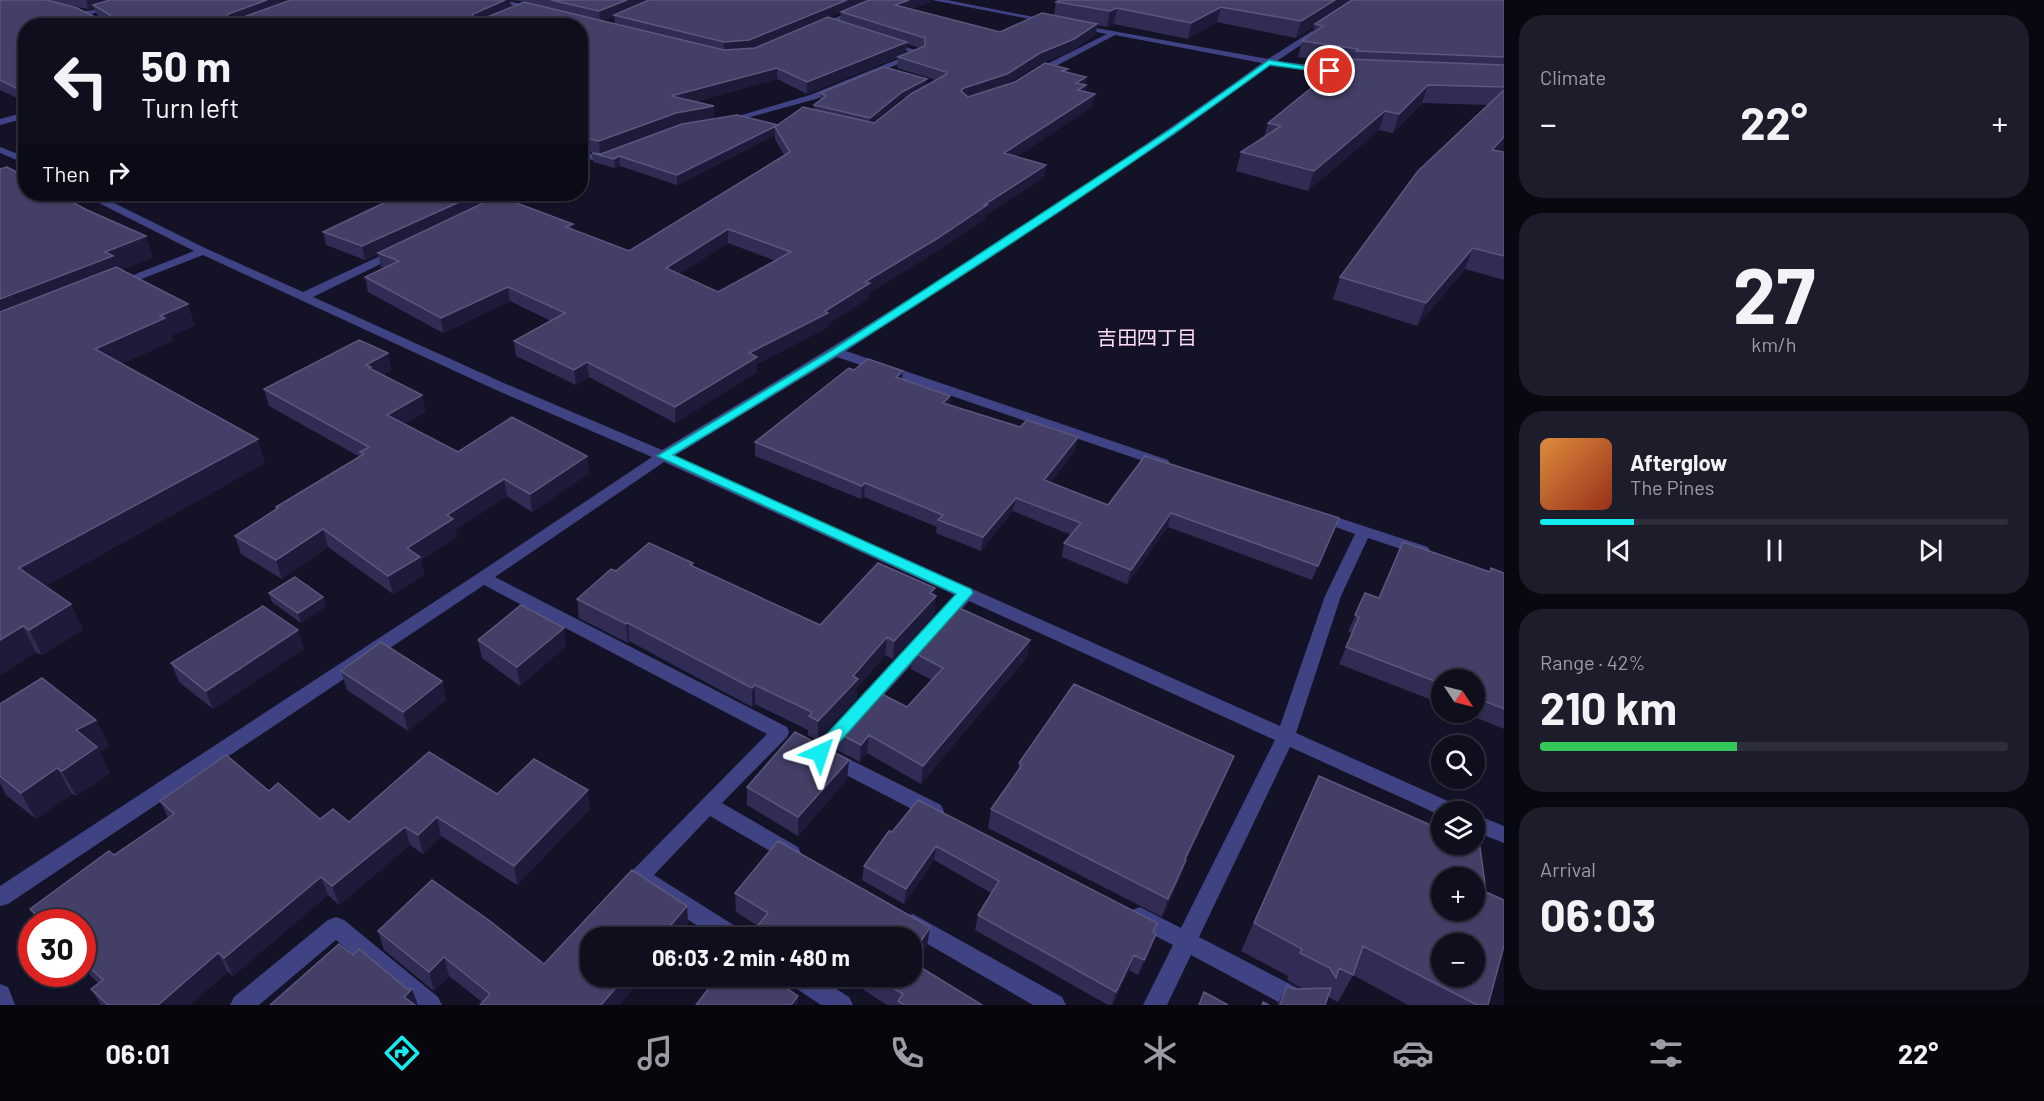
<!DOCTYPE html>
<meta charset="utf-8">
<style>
:root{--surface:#0e0e1d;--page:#1c1c2a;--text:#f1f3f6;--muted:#9b9ca4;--line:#2e2e3b;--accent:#14ecef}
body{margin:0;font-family:Barlow,"Noto Sans JP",sans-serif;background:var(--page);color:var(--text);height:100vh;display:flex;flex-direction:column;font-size:22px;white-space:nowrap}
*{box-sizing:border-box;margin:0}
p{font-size:20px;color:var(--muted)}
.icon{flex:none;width:33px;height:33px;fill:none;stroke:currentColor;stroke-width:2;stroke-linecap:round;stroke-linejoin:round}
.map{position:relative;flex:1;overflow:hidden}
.sheet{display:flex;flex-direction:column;gap:15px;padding:15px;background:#080810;width:540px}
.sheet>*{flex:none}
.top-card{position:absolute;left:18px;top:18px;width:570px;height:183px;border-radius:24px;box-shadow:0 2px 4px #0004,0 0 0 2px var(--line);background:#0e0e1d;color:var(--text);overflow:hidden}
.needle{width:39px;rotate:125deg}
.buttons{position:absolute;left:1431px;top:669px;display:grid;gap:12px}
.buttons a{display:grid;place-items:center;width:54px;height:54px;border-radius:50%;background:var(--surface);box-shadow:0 2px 4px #0004,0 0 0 2px var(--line);font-size:30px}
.speed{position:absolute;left:18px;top:909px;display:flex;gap:12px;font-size:30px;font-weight:700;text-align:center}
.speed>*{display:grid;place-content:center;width:78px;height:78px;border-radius:50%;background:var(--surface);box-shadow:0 2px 4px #0004,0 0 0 2px var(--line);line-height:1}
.speed .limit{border:9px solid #d22;background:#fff;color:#111}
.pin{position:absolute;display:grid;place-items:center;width:51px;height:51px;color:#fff;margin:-26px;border:3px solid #fff;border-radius:50%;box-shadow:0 2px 6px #0007}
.me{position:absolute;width:66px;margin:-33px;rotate:42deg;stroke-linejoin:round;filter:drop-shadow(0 0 4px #0008)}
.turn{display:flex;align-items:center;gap:21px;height:126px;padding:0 24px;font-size:27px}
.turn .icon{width:78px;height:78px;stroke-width:2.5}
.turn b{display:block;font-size:42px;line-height:51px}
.then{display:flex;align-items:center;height:57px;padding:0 24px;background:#0003;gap:12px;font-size:22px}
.big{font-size:45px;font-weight:700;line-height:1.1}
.sheet .tile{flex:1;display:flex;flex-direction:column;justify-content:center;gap:9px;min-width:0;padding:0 21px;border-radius:24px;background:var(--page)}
.sheet .dial{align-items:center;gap:0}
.dial b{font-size:78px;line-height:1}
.song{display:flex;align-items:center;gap:18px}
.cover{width:72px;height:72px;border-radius:9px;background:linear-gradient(135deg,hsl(30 70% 55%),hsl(10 70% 35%))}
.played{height:6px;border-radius:3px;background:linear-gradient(90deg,var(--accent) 20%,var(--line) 20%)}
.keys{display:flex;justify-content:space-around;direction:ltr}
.heat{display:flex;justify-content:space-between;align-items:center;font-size:33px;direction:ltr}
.charge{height:9px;border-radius:4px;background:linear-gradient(90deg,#34c759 42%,var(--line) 0)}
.trip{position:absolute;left:580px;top:927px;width:342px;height:60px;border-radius:24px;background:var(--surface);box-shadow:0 2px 4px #0004,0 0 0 2px var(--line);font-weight:700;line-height:60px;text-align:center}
.menu{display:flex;height:96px;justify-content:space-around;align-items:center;background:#06060c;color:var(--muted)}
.menu .icon{width:42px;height:42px}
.menu .active{color:var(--accent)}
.menu b{font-size:27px;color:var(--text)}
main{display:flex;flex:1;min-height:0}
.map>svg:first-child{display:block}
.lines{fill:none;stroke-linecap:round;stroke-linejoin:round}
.minor{fill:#404383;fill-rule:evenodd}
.wall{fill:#312c54;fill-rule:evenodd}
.shaded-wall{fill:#1d1a3a}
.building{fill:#433f66;stroke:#5b577e;stroke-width:1.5;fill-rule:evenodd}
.route{fill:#14ecef;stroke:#0d999b;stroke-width:1.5}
.labels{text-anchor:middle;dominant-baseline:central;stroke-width:6;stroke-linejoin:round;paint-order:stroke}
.neighbourhood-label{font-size:20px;fill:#fddcf4;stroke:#131227}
</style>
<main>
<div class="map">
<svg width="1504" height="1005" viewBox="0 0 1504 1005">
<rect width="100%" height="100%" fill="#131227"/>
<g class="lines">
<path class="minor" d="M25,0c19,0 44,13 60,11 20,-1 37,-11 56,-11l-57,16z
M492,0h13l35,9 -4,2z
M876,0h9l-63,29 -7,-2z
M932,0h15l107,21 -4,2z
M1074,24l194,35 55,-35 3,4 -49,33 74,9 4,2 -4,2 -80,-9 -97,70 -328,216 322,109 2,3 -2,3h-10l-321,-109 -163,99 606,270 45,-130 30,-62 -41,-15 -3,-3 3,-3h10l104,34 2,4 -8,5 -54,-18 -27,58 -45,137 163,73 3,6h-20v4l-152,-69 -91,190 116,60 4,8h-35l-93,-50 -24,50h-24l30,-60 -41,-21 -3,-7 3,-7 8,-3 41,21 94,-188 -306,-139 -136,150 108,54 3,6 -3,6 -7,2 -7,-2 -104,-54 -2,-3 -8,-2 -2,-5 144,-158 -291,-133 -169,115 292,150 2,5 -2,5 -65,66 76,44 3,6 -3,6 -7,3 -7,-3 -74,-43 -56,59 89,56 3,7h-30l-84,-55 -3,-6 3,-6 135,-137 -283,-149 -476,319 -8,2v-20l477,-312 175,-117 -156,-67 -293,-135 -82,32h-8v-4l81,-32 -109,-55 -1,-2h12l111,55 96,43 90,-42h8v4l-88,43 193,87 156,66c204,-122 407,-248 600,-387l-147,-28 -78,41h-6v-4l76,-38 -33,-6z
M885,40l39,13 -108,46 -91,25 -4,-3 89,-26 103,-42 -28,-9z
M26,112v6l-26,7v-6z
M0,147l26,10v7l-26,-11z
M580,151l20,5 11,-4 5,3 -15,7 -21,-5z
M511,194h12l-30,16 -9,-2z
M1474,814l30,12v17l-30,-12z
M913,914l149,83 4,8h-33l-128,-74 -3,-7 3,-7z
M336,917l8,3 94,77 4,8h-29l-77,-65 -77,65h-29l4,-8 94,-77z
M785,976h31l33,21 4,8h-32l-33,-22z
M0,984l8,3 7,18h-15z"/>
</g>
<path class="wall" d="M0,0h931v2l-20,7 89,23 54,-17 2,-13 448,-2v149l-3,3h3v128l-39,-11 -48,57 -84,-27 7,-22 148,-172 -66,-2 -29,30 -14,-3 -71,61 -72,-20 5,-19 23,-15 4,-14 72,-59 -42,-7 4,-16 10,-8 3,-7 -19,12 -79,-16 -29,17 -74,-15 -7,3 -10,-2 -1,9 -23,16 -34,14 -32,20 60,-11 19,4 -1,15 8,14 -77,51 30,8 -2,12 -59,39v3l-48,32 -68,42v5l-41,26v3l-71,37v8l-82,51 -86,-46 -13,8 -60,-29 -2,-15 37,-20 -41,-20 -67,32 -75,-41 -3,-15 20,-9 -4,-1 -3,-13 -13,6 -39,-15 -3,-13 63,-30v-2l14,-6h101l-17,8 89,22v6l56,21 155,-96 -9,-16v-4l-98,50 -57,-19 -5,2 -22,-6 -1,-9 9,1 177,-29 36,-15v-5l7,-5h-1v-7l107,-14v7l9,-6 -39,-12 1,-11 -91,37 -30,-15 -83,23 -18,23 -76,29 -20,-4v-124h-554v76l-26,-12zM510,0l17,2 2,1 -19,5zM67,5l21,4 6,-1 3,7 4,3h-4zM841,12l-1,9 -11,-4zM614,16l1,8 -13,-3zM907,44l13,4 -14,5zM927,86l-53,37 -2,-1 30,-24zM728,243l48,18 -58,31 -39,-18z
M0,169l153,88 -32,13 74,55 -24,11 2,5 -52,23 144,99 -220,123 26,18 12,26 -41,25 -6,-3 -36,23z
M392,369l-10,6 44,37 -22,12 54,28 129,4 2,17 -57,39 -25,-16 -52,34 2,7 -36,23 3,15 -31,19 -65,-47 -46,32 -41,-25 -6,-18 42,-27 -1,-2 84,-50 -91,-51 -5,-17z
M902,379l48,17 -1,9 127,45 -26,33 58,22 231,13 -27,62 -144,-53 -41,57 -65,-27 2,-14 7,-8 -58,-24 -32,40 -45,-18 1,-6 -73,-30 -3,2 -106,-43v-14z
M693,563v3l127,59 115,-37 -1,7 2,1 -2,19 -41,44 -8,-4 -28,33v10l-39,42 -10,-5v-5l-53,-26 -3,3 -123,-66 -1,2 -49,-25 -2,-19 39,-28z
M1491,568l13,5v156l-42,-17h12v-32h-32v24l-103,-40 13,-31 -4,-1 17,-39 14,5 111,-26z
M269,593l54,4 3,9 -25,17 -29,-21z
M478,640l88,6 -46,40 -38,-28z
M1030,640l-3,17 -106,127 -54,-31 -7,9 -23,-12 1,-17 69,-26 25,-27 -21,-11 2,-17z
M304,649l-91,60 -34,-27 -8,-19z
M341,671l101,10 4,19 -38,31 -61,-41z
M0,704l96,16 13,26 -10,5 11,22 -34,23 -4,-2 -36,25 -29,-23 -7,-12z
M1234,756l-7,18 -41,86 -6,18 -18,39 -174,-89 3,-19 27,-38 1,-8z
M849,760l-2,19 -49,57 -51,-31v-18z
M1319,776l169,229h-80l-55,-30 -15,27 -10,-5 -3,8h-48l10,-19 6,3h10l-16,-9 1,-4 -47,-25z
M269,791l51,28 29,3 148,-28 93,15 -73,76 -76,-49 -18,18 -13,-9 -71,60 -11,-10 -95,81 -5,-4 -39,33h-88l-10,-16 7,-6 -16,-16v-45h-43l-9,-13 84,-54 54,-37 -8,-17z
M918,800l238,134 -5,15 -13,26 -9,-5 -17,35h-4l-133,-75 3,-15 13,-22 -57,-33 -30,44 -42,-24 2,-14 28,-34z
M632,870l55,36 1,19 -11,13h-86v38h53l-25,29h-139l2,-3 -33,-26 -15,15 -50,-41 -6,-19 54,-51 58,41 54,43z
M735,893l195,34 -3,19 -12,18 67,41h-95l-45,-29h70v-38l-154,-12 -22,-14z"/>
<path class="shaded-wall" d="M86,0h47l-40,5 1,3 -6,1z
M267,0h31l-68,24 -3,-7 1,-3z
M505,0h5l1,8 -37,16 -2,-7 1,-3z
M627,0h25l-52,22 -1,-11z
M847,0h23l-121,51 -25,2v-11z
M909,0h22v2l-36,13v-10z
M1335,0h19l-39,24v2l-19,12 5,-17z
M1221,7l-4,15 -29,17 3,-16z
M1117,8l-3,16 -7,3 3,-16z
M1097,24l-1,10 -23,16 -34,14 -33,21 -44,15 -1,-9 3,-3 76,-35z
M907,42l-1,11 -99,41v-12z
M777,68v11l-105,29 -1,-12z
M1086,77l-2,20 -8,5v-19z
M927,79v7l-25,12 -33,27 1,-7 32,-26z
M1428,85l-6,18 -29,30 6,-19z
M1095,94l-2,12 -91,60 2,-13z
M714,106v12l-38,7 -76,29 -1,-13 77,-28z
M1385,111l-6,19 -71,61 6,-20z
M778,125l-3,2v8l-98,50v-10z
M1504,137v12l-20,20 8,-19z
M619,156l1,10 -5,2 -1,-9z
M1046,165l-2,12 -59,39v3l-48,32 -68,42v5l-41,26v3l-71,37v8l-82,51v-16l74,-54 76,-42 40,-29z
M477,194h24l-17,8 1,2 -107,49v1l-13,6 -3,-14z
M573,224l1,13 -8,-10z
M728,229v14l-61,39 -1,-14z
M146,236l7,21 -34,14 -119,54v-26l105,-47z
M1473,248l-8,21 -48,57 9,-23z
M508,287l2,14 -67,32 -2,-15z
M188,304l7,21 -24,11 2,5 -69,31 -9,-23 65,-33z
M388,353l4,16 -18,10 -8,-14z
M587,362l2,15 -13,8 -2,-15z
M903,371l-1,13 -6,-7z
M422,395l4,17 -35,20 -4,-17z
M950,396l-1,13 -6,-6z
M1078,437l-2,13 -35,44 3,-14z
M258,439l7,24 -233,130 -13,-25z
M587,456l2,17 -57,39 -2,-18z
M504,479l3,17 -52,34 2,7 -36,23 3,15 -31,19 -5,-18 19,-28 40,-33z
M865,483l-1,14 -3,2 1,-13z
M1016,498l-3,13 -32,40 2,-14z
M1171,513l-3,14 -41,57 4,-14z
M1339,518l-5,14 -22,48 6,-14z
M323,529l5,18 -46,32 -6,-19z
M935,588l-1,11 2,-3 -2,19 -41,44 1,-18z
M323,597l3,9 -25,17 -3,-10z
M71,604l12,26 -41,25 -13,-25z
M628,623l1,18 -1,2 -2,-19z
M23,626l13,26 -36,23v-35z
M564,628l2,18 -46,40 -3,-19z
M298,630l6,19 -91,60 -7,-18z
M887,637l-2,18 -28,33v10l-39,42v-19l35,-45z
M1030,640l-3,17 -106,127 2,-18z
M442,681l4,19 -38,31 -5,-19z
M755,685v19l-3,3v-19z
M96,720l13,26 -10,5 11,22 -34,23 -14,-25 14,-41z
M869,735l-2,18 -7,9 1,-17z
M1234,756l-7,18 -49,103 7,-18z
M849,760l-2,19 -49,57v-19z
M57,768l15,26 -36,25 -15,-26z
M588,790l2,19 -73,76 -3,-19z
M437,817l4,19 -18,18 -5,-19z
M405,827l5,18 -71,60 -7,-19z
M936,846l-2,14 -30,44 2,-15z
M1186,860l-6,18 -18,39 6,-18z
M321,877l7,18 -95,81 -9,-18z
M687,906l1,19 -11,13h-17z
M930,927l-3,19 -15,23v-14z
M1156,934l-5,15 -13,26 6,-15z
M218,953l10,19 -39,33h-31z
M1134,955l-5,15 -18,35 5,-13z
M444,957l5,19 -15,15 -5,-19z
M626,976h18l-25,29h-18z
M791,976h3v14l-11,15v-19z
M412,989l6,16h-11l-3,-8z
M798,996v9h-7z"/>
<path class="building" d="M4,0h43l30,8 20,10h11l2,-3 -17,-10 17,-5h157l-39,14 -1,3 14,1 50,-18h214l-32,14 -1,3 13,1 39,-16 200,48 31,-2 73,-31 79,25 -100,40 -30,-14 -106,28 43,10 -38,7 -77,28 -19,-4v-111h-554v67l-26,-13v-79z
M551,0h76l-28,11z
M649,0h198l-98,40 -25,2 -110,-27z
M869,0h40l-14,5 105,27 42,-19 55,11 -23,15 -34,14 -33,21 -43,14 -3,3 7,6 47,-15 30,-19 23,6 -6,2 24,6 -10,6 10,2 -8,5 17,4 -91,59 42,12 -62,40h3l-49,33 -73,44 5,1 -45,28 3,2 -79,40 8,4 -82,50 -88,-45 -13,8 -60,-29 51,-28 -57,-26 -67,31 -76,-41 34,-16 -21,-8 120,-57 75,28 -7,3 63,24 161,-99 -15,-25 28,-20 71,16 37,-29 36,-20 -1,-2 -48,-15 27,-11v-8l-84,-26zM728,229l63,23 -73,40 -52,-24z
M1060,0h275l-34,21 -80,-14 -30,16 -74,-15 -7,3 -54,-9z
M1352,0h152v57l-148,-6 2,-2 -56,-8 21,-15 -8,-2z
M1347,59l157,6v22l-76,-2 -29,29 -14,-3 -71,60 -73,-19 40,-26 -13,-3z
M884,67l43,12 -25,13 -32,26 -56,-13 12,-9 -6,-3z
M1504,90v47l-12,13 12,2v104l-31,-8 -47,55 -86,-26 78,-106z
M737,115l41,10 -101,50 -58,-19 -5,3 -22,-6 9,1 81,-30z
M7,167l19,10v17h31l30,16 59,26 -41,16 8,4 -113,43v-130z
M400,194h77l-115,52 -39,-14 65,-31 -2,-1z
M116,267l72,37 -28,12 5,2 -70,31 163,90 -239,129 52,36 -42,26 -6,-4 -23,14v-328z
M359,340l29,13 -22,12 5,2 -2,1 53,27 -35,20 71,37 54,-35 75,39 -57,38 -26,-15 -57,36 6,4 -46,29 13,9 -32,19 -65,-47 -47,31 -41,-24 43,-28 -2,-1 88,-53 -4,-2 9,-5 -105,-58z
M868,359l35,12 -7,6 54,19 -7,7 77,24 7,-7 51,17 -34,43 64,25 37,-49 194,62 -21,48 -147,-53 -40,57 -67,-27 17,-20 -65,-25 -33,39 -45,-17 5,-5 -78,-32 -3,3 -107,-44 94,-74 5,2z
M1403,542l87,30 1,-4 13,5v136l-30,-12v-17h-32v4l-96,-37 13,-30 -4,-2 10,-22 14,5z
M649,543l44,20 -3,2 130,60 58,-62 57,25 -5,5 6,3 -42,45 -7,-4 -34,39 5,3 -40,42 -9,-5 3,-4 -57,-27 -3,3 -124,-65 -2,1 -49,-25 34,-30 5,2z
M295,577l28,20 -25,16 -29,-20z
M521,605l43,23 -47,39 -39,-27z
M263,606l35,24 -92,61 -35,-28z
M955,606l75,34 -107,126 -54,-31 -8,10 -23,-12 38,-42 31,16 36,-39 -30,-16z
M381,642l61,39 -39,31 -62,-41z
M42,678l54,42 -20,10 21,17 -35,24 -5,-3 -36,25 -21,-17v-72z
M1074,684l160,72 -49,103 1,1 -18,39 -177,-90 31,-44 -3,-2z
M795,732l54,28 -51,57 -51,-30z
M429,752l68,42 37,-35 54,31 -74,76 -77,-49 -19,18 -13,-8 -73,59 -11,-9 -97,81 -6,-5 -60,52h-50l-17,-16 12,-9 -21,-20v-38h-38l-14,-13 79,-58 5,4 60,-41 -14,-13 66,-46 43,36 9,-8 42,36 13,-10 16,13z
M1319,776l123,54v14h32l6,3 6,45 18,8v46l-16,59h-11l-114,-59 -10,29 -14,-7 -3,10 -6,-10 -30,-15 2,-4 -48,-26zM1442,878h32v32h-32zM1442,944h32v32h-32z
M918,800l239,123 -4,9 3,2 -12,26 -10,-5 -18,37 -138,-77 21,-34 -63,-35 -30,43 -42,-23 25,-35 3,1z
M778,841l152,86 -18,28v-17h-164l20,-25 -33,-20z
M632,870l55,36 -27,32h-69v38h35l-25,29h-121l10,-11 -46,-37 -15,15 -51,-41 54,-51 58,41 54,43z
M339,944l14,11 6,-6 47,39 6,1 -8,8 11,8h-145z
M912,962l70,43h-78l-6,-4 5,-7 -30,-18h39z
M718,976h73l-8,10 15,10 -7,9h-95z
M1287,986l6,3 38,-1 -6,17h-45z
M1204,992l24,13h-29z
M1263,1002l6,3h-7z"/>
<path class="route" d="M1269,60l65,11 -4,2 -60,-8c-192,140 -394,268 -597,390l298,134 2,4 -147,164 -6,2 -6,-2 -2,-4 2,-5 142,-154 -299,-138 175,-106 336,-219z"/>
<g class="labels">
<g class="neighbourhood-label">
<text x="1147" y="337">吉田四丁目</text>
</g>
</g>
</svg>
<div class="buttons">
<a><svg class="needle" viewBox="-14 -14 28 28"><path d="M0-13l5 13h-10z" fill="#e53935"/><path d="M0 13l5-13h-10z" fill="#9b9ca4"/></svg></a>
<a><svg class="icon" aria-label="search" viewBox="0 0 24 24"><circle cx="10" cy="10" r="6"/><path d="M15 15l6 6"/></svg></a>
<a><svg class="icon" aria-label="layers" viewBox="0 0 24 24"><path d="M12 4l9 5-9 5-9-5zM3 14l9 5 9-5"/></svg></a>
<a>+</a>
<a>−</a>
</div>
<div class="speed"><div class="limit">30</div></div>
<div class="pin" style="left:1330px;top:71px;background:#d93025"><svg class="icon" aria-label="arrive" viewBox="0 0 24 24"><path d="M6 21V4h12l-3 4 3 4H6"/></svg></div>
<svg class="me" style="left:820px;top:753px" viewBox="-20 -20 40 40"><path d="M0-17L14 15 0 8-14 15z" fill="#14ecef" stroke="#fff" stroke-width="4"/></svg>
<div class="trip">06:03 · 2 min · 480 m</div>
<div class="top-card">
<div class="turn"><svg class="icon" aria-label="left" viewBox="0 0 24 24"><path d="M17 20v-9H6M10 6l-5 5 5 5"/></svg><div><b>50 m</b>Turn left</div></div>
<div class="then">Then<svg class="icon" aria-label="right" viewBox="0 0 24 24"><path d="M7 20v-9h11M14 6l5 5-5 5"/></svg></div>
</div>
</div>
<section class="sheet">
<div class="tile"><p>Climate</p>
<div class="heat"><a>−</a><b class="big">22°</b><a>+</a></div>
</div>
<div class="tile dial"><b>27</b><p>km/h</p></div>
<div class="tile">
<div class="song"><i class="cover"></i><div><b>Afterglow</b><p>The Pines</p></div></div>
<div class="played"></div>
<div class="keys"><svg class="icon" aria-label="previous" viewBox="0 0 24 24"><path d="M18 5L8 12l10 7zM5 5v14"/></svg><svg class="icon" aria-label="pause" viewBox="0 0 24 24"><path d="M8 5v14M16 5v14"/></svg><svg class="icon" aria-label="next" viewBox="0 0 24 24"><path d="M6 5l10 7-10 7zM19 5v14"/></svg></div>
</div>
<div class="tile"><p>Range · 42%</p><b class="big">210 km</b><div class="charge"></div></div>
<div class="tile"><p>Arrival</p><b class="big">06:03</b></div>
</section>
</main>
<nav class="menu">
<b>06:01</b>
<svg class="icon active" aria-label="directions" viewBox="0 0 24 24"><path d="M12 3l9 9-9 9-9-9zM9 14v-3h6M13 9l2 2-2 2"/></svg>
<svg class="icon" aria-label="music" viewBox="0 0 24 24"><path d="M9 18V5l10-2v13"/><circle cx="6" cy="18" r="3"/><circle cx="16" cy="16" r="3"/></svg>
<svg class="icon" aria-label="phone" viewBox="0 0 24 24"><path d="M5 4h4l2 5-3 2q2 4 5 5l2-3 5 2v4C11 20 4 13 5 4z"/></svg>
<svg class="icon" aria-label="climate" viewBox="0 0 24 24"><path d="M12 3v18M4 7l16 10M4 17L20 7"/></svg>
<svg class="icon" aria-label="car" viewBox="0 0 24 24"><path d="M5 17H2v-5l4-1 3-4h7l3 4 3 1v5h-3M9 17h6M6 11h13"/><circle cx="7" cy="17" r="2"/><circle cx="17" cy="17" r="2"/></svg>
<svg class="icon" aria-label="filters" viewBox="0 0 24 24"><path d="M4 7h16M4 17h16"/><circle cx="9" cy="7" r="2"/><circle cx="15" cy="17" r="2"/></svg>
<b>22°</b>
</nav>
